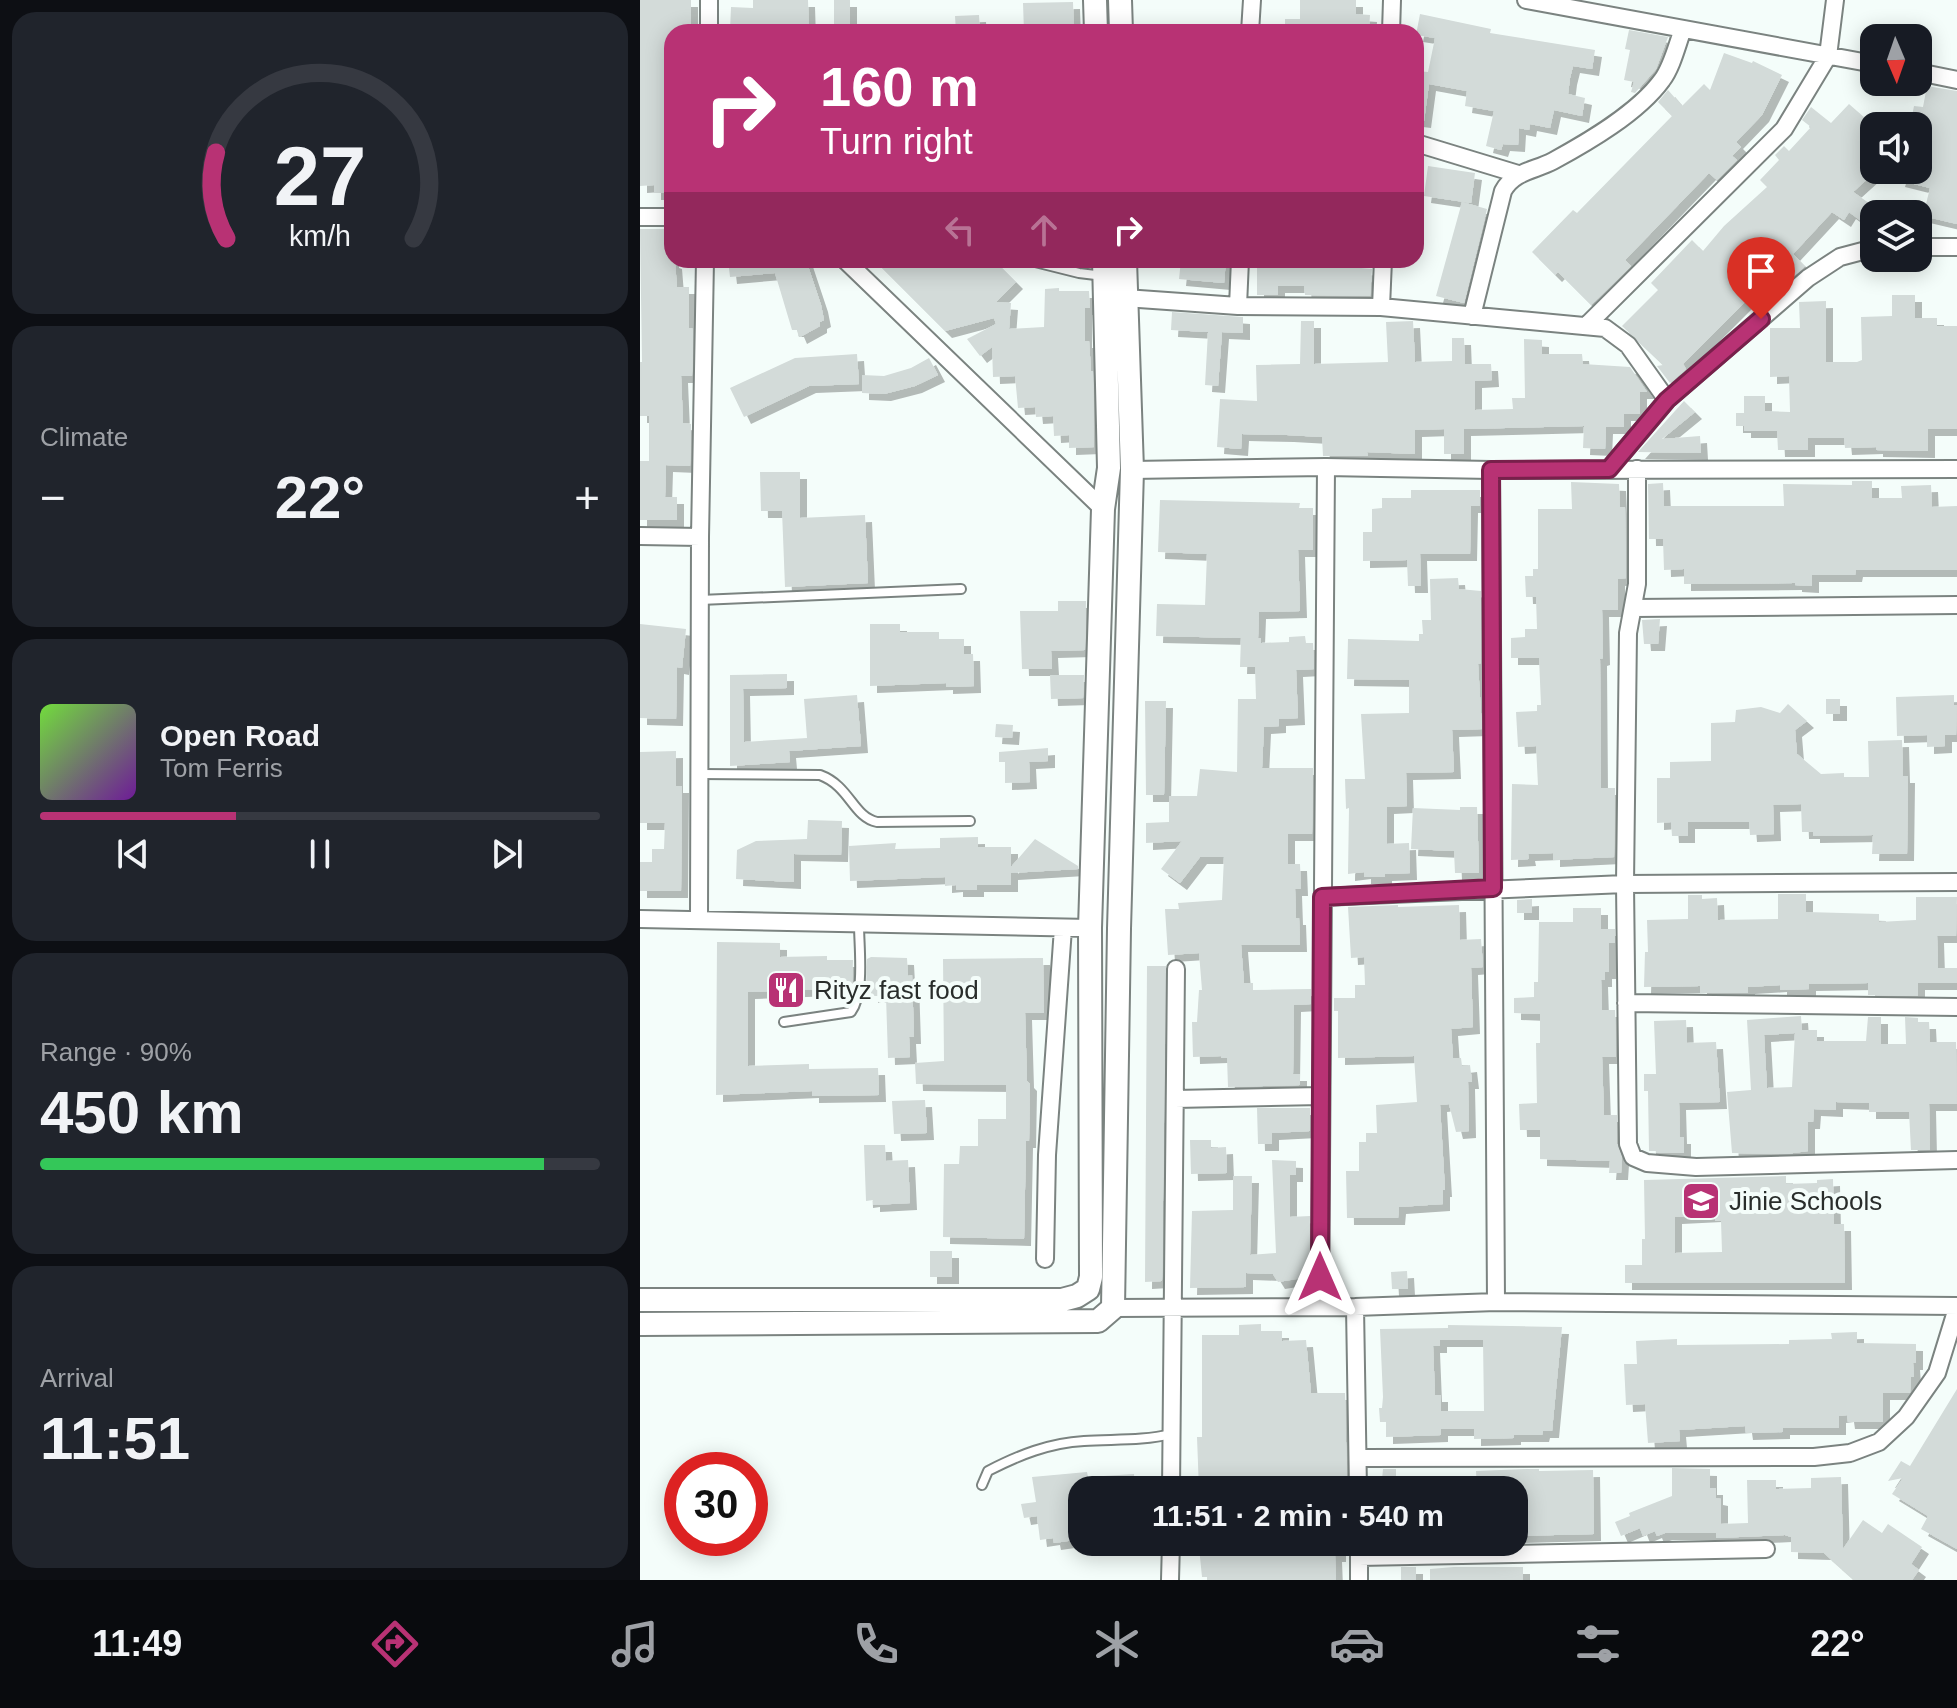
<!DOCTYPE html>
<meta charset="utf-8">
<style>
:root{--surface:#171b24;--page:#20242c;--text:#f1f3f6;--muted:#9ea1a6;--line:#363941;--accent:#b83274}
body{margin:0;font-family:Arial,sans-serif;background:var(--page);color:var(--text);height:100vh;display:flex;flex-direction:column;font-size:30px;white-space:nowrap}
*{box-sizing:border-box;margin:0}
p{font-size:26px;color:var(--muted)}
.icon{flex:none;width:44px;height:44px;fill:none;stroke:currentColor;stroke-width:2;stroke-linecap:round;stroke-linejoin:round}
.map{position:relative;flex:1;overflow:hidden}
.sheet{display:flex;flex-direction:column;gap:12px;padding:12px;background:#0d0f14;width:640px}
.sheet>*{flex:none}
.guide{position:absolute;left:24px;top:24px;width:760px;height:244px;border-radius:24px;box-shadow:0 4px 20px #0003;background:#b83274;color:#fff;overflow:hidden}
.needle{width:52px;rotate:178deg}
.tools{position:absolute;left:1220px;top:24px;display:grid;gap:16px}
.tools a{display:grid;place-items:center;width:72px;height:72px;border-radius:16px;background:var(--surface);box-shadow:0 4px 20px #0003;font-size:40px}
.speed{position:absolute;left:24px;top:1452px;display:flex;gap:16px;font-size:40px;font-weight:700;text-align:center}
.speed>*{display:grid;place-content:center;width:104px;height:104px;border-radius:50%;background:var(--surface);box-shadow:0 4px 20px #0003;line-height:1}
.speed .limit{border:12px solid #d22;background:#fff;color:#111}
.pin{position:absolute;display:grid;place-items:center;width:68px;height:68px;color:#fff;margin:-82px -34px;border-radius:50% 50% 50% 0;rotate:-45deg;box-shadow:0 0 8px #0007}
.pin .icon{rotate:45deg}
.me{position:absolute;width:88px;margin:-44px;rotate:0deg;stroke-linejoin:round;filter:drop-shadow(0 0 6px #0008)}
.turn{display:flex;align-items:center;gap:28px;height:168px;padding:0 24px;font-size:36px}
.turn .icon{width:104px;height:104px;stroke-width:2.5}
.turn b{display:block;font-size:56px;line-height:68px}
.lanes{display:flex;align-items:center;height:76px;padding:0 24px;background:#0003;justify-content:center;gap:40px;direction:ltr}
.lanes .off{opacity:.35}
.big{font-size:60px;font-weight:700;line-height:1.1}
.sheet .widget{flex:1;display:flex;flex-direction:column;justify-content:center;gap:12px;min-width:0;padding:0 28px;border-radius:24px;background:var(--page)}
.sheet .dial{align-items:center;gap:0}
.dial svg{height:208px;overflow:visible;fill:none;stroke:var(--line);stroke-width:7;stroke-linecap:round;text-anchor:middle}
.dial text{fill:var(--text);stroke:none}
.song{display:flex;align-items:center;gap:24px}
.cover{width:96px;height:96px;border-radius:12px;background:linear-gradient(135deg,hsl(100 70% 55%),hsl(280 70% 35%))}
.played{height:8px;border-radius:4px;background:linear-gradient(90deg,var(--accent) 35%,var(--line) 35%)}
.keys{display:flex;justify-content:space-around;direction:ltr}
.heat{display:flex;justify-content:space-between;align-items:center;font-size:44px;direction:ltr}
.charge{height:12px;border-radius:6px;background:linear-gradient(90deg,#34c759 90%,var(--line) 0)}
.trip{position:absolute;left:428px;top:1476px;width:460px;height:80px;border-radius:24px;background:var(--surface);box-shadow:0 4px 20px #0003;font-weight:700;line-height:80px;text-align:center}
.tab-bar{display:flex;height:128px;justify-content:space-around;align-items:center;background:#090b0e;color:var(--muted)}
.tab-bar .icon{width:56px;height:56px}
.tab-bar .selected{color:var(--accent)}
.tab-bar b{font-size:36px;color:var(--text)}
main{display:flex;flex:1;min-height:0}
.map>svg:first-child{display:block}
.building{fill:#d3dbd9;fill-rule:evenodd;filter:url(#shadow)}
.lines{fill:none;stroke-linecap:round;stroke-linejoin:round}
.service-casing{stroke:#7b8380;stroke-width:12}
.minor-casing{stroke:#7b8380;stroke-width:20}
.tertiary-casing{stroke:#7b8380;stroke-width:26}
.service{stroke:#fff;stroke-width:8}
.minor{stroke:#fff;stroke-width:16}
.tertiary{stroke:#fff;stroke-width:22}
.route-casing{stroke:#78204b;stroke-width:20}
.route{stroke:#b83274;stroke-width:14}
.labels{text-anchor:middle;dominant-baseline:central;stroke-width:8;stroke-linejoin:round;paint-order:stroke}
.poi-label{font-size:26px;fill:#292d2b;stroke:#f4fdfa;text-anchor:start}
</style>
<main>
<section class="sheet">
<div class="widget dial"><svg viewBox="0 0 100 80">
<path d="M14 69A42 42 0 1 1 86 69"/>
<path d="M14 69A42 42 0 0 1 10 36" stroke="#b83274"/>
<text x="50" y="56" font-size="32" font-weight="700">27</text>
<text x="50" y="72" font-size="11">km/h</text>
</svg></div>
<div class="widget"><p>Climate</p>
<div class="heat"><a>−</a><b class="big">22°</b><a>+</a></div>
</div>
<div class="widget">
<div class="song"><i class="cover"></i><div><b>Open Road</b><p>Tom Ferris</p></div></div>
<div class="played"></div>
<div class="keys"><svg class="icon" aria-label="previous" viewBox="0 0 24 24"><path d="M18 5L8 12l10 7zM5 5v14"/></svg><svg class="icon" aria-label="pause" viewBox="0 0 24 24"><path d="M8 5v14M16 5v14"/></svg><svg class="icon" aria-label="next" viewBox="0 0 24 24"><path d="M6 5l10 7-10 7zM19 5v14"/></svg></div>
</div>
<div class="widget"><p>Range · 90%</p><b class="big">450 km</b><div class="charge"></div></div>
<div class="widget"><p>Arrival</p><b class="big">11:51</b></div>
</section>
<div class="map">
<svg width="1317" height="1580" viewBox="0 0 1317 1580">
<defs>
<filter id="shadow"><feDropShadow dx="7" dy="7" stdDeviation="0" flood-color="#0004"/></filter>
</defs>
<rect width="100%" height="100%" fill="#f4fdfa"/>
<path class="building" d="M0,0h51v32h-19l-2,146h2v15h-18v-8l-14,1z
M113,0h55l1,32 -79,-1 1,-24 22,1z
M194,0h16v25h-16z
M660,0h56v14l14,1 -1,15 -84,2v-13h15z
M433,2l1,30h-50l-1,-29z
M780,14l71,15 -1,4 105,17 -3,19 -19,-3 -3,12 -2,16 17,4 -3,18 -28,-6 -4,18 -20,-4 -1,6 -10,-2 -1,17 -15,-1 -2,6 -15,-4 8,-35 -29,-5 2,-15 -38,-7 -5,37 -8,-1v-49l12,1 7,-34 -19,-3z
M339,15l1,17h-24l-1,-16z
M989,30l39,7 -12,32 -21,24 -4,-1 3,-10 -10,-2 6,-30 -5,-1z
M1084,53l28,10 1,-2 29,14 -20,40 -26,27 5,5 -9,9 5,4 -20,20 -8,-7 -84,87 6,6 -40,39 -33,-33 -3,3 -23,-23 41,-42 4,3 95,-97 -14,-14 10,-12 14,16 22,-22 6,6z
M1287,86l30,5v133l-34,-8 7,-28 -32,-8 3,-10h17v-44h-8l4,-20 9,1z
M1209,104l16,14 3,-2 6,6v51l-21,19 26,18 -11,16 -19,-14 -5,8 -12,-8 -39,42 12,12 -19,17 -10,-11 -3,2 -90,90 3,5 -16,14 -13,-17 6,-1 -41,-39 36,-36 -7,-7 41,-43 11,11 21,-25 43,-39 -7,-7 19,-20 -4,-5 9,-9 5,5 22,-24 -9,-7 9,-13 20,16z
M788,166l47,7 -4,30 -47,-7z
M822,202l25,7 -23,94 -28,-7z
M0,229h32v32l3,1 2,25h12v41h3l1,4 -1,44h-11l2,47 8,1 -1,42 -24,-1 -1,32h12v23h-37v-59h9v-45h-9v-54h2z
M88,260h78l15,45 3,15 -4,2v4l-20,11 -3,-7h-5l-17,-57 -45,4z
M234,260h120l22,22 -20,20 15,1 -2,26 35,-2 1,-38 14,-1v3h30l1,17h-5v33h4l2,30h2l1,76 -25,1v-13l-15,1 -1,-20 -17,1 -1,-10 -17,1 -3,-32 -22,1 -1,-30 -12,9 -13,-17 29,-15 -2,-6 -49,13z
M541,260h45l-2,23 -45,-4z
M640,260h42v4l28,-1v4l22,2 -2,27 -65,-1 -1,-9h-26v9h-21v-32h23z
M1252,295h23v23h22v8h20v103h-29v22l-52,-1v-3l-31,1 -1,-10h-36v12h-30l-1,-19h-33v-5h-8v-13h8v-17h21v15l25,1 -1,-36 -19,1v-49h30l-1,-26 27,-1v61h31l5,-2 -1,-43 31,-1z
M532,312l71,5v16l-21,-1 -4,54 -13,-1 3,-53 -37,-2z
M661,321h13v43l74,-2 -2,-40 27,-1 2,41 37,-1v-23h12l1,26h26l1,16 -17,1v29l38,-1 -1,-11h13l-1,-59 18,1v14h40l1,10 47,3 17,25h-7v22h-16v13h-18l-1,22 -22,-1 1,-22 -120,3v25h-20v-25l-29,1v24l-48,-2 1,4h-45l-1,-19 -35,-2 -45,-1 -1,15 -24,-2 3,-48 37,2 -1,-36 44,-1z
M217,354l2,30 -50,2 -65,31 -14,-29 65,-30z
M289,358l9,17 -23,11 -31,8 -22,-1v-18l22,1 27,-8z
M1044,401l11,11 -33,27 38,-3 1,17 -63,-1z
M120,472h40v46l65,-3 3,68 -83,4 -3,-76h-21z
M1212,481h20v17h30l-1,-12 30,-1 1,22 25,-1v64h-101l-1,5h-43v11l-17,-1v-2l-111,1v-15l-20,1 -1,-31h-14l-1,-55 15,-1 1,23h120l-1,-22 69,1z
M931,482l48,2 1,23h5l1,71 -8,1v31h-16l1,48 -3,1 1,129h14l-1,69 -61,3v-7l-25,1 1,5 -18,1 1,-76 26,1 -2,-39 -18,1 -2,-35 21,-1v-6h4l-2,-47h-28v-20l14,-1v-8h12l-1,-32h-10l-1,-21h8v-7h5v-60h34z
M771,490h69v16h-9l-1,48h-50l1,32h-13l-1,-26 -44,1v-29h9v-23l10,-1v-10h29z
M520,500l140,3 -1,5h14v42h-15l2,61 -41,1 -1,26h3v5l28,-1v-5l16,-1 1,7h7l1,26 -18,1 2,48 -19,1v7l-15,1 -2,41h51l-1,66h-24v30h12l1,25h-6l1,29h3l1,27h-59l3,38h9v7l58,-1v15l-17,1 -1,69h7v11l-72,2 -1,-29h-6v-2l-28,1 -1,-35h5l2,-32h3l-3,-37 -31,2 -3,-46h14l-1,-6 44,-3 2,-43h-24l-20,26 -19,-14 21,-28 -36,2v-20l23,-1v-26h28l3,-27 37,3 1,-73h18l-1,-32h-15l1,-29 -85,-2 1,-32 48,1 2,-51 -49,-2z
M818,578l1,11 22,2v72l-3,1 4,65 -30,1 2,42 -48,1 1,33 -20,1v37l22,-1 1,30 -25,1v3h-21v-5l-16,2 1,-66 -3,1 -1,-30h20l-4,-65 48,-1v-33l-62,-1 1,-40 71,2v-7h4l-1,-14h9l-1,-41z
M418,601h28l-1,49 -34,1 1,18h-30l-2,-58h38z
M1020,619l-2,25h-14l-2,-24z
M0,624l46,5 -4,39 -5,-1 -1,52 -36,-1z
M230,624h30v8h39v7h25v15h9l1,32 -28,1v-4l-76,3z
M147,674v14l-44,1 1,53 63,-4 -3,-39 53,-4 4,51 -72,5 1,11 -60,4v-91z
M410,675h34l-1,23 -32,1z
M1314,695v10h3l-1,30h-11v11l-18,1v-12l-30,1 -1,-39z
M1186,699h14v15h-14z
M505,701h21l-2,94h-18z
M1148,704l19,17 -12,9 2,24 24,20 23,-1v4h25l-1,-36 34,-1 1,36h5l-1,78h-35l1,-19 -60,1v-4h-11l-1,-28 -28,1 1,29 -24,1 -1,-13h-61v14h-16l-1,-14 -14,1v-45h13v-16l41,-1v-38l24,-1 1,-12 25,-3 19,6z
M356,724l17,1 -1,13 -17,-1z
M408,748v13l-19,1 1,20 -25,1v-21h-6v-10z
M36,751v35h6l-1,105h-41v-29h12v-13h12l1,-26h-25v-71z
M820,807h17l2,66h-24l-1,-22 -43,-2 2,-41 47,2z
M168,820l34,1 -1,34 -47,-1v28l-58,-3 1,-29 19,-9 51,-2z
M338,837v10h33v20l24,-28 43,27v3l-67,4v12h-34v5h-21v-5l-11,1v-9l-95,4 -1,-35 47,-3 -1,6 45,-1v-10z
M1138,894h28v18l73,2v8l37,-2v-23h41l-1,39h-19l1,32h19v15h-39v13l-50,-1v-12l-59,1v5l-29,1v-5l-32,2v6h-48v-7l-56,1 1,-35h3l-1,-32 41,-1v-24h14v4l15,-1 1,22 60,-1z
M892,899v14h-15v-13z
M758,905v2l61,-2 1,35 21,-1 2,28 -12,1 2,59 -22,2 2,29h8l1,8 8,-1 2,17h-4l1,49 -13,1 -7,-28 -9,1 5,85h-2v14l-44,3 -1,11h-51l-1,-47h13v-29h7v-9h11l-1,-28 41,-3 -3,-46 -76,2v-47h-4v-13h21v-13h10l-1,-28 -13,1 -3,-51z
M933,908h28v21h14v14h-6v29h-4v8h-4l1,30h13l1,47h-14l2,58h13v29l5,14 -1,15h-12l1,-12 -70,-2v-29h-20l-1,-26 18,-1 -1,-60h4v-29l-26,-1v-15l20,-1v-15h4l1,-60h34z
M77,942l63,1v14l47,-1v4h26l-1,28 -104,4v74l61,-2v5l69,-1 1,27 -67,1v-5l-96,4z
M231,957l36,1 1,18 4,-1 2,62h-5l1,20 -22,1 -2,-62h-15v-8h-5l1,-29z
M403,958l1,55h-19l2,68 3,3 -1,57h-3l-2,98 -81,-2 1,-73h15l1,-18h18v-27h28v-34l-90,-1 -1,-21 29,-2 -1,-102z
M507,966h19l-4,315 -17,1z
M1161,1016l1,14h15v11h49l2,-24h13v27h25l-1,-27 13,1v4h11l1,20h26l1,62h-28l1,46h-19l-2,-38h-40v-9l-33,-1v8l-22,-1 -1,13h-5v29l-22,3 -54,-1 -5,-61 24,-2 -4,-70zM1155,1033l-3,54 -25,1 -3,-53z
M1046,1020l1,23 29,-1 4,60 -41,1 1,34h4v16h-28v-2h-7l-1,-60h-4v-17h12l-2,-53z
M285,1100l2,33 -33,1 -2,-33z
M617,1108h53v23l-38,2v11h-14z
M550,1140h21v8l15,-1 1,26 -36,1z
M224,1145h21l1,16 22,-1 2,43 -37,2v-5l-7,1z
M632,1160l24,1v14h-6v42l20,-1 -1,61 -31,5 -5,-8 -27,-1v14l-56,1 2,-77 41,-1v-34h19l-2,79 26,-2z
M1146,1176v8l31,-1v-3l16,-1 1,45h10l1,59h-220v-18h17v-26h3l-1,-59zM1075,1215v6h6l1,31 -47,1v-36z
M290,1251h22v26h-22z
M767,1271l1,18h-16l-1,-17z
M621,1324v7h21v10l24,-1 5,53h34l2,97h-148l-2,-53h5v-102h37v-10z
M808,1325l114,2 -10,104h-9l-1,4h-28v3l-40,1v-10h-33v6l-55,2v-15h-6l-1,-14h3l1,-11 -3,-68 68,-1zM800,1340h43l1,71h-43v-16h-6l-2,-49h7z
M1217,1332v11l59,1v19h-3l1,14h-3l-1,16h-27v29h-35l-1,-7 -8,1v12h-56v4l-37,1 -1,-7 -66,4 1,11 -32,2 -3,-39 -19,1 -2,-41h13l-1,-23 41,-2v6l112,-1v-4l43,-1 -1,-6z
M1317,1389v160l-36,-20 7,-13 -36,-22 11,-16 -15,3 13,-20 9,5z
M1032,1468l38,1v19h6v10l5,1v25l27,-1 -1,-43h29v9l35,-1v-10l30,-1 2,72 20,-29 19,13 6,-9 34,23 -11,17 8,6 -7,10h-58l-30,-27 -33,-1v-15l-6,-2 -69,3v-5h-51l-8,3 -2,-5 -12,5 -3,-8 -19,8 -6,-14 15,-6 -1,-3 43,-17z
M743,1469h13v8l44,1v12h-59z
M887,1469h12v2l54,-1 1,64 -80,2v-50l-37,1 -1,-16z
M447,1472l1,5 46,-3 1,16h-53v49l-28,4 -1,-5 -13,2 -3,-24 -13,2 -3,-14 15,-2 -4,-25z
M610,1542h89v13h-4l1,25h-129v-3h-5l-3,-30h6v-4l45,1z
M761,1567h15v13h-15z
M814,1567h69v13h-93v-11z"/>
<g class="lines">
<defs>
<path id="service" d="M387,260l52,13 25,3
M60,600l261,-11
M60,774l120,1c30,11 33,42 57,47l93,-1
M144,1022l67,-10c14,-19 8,-64 8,-88
M342,1485l6,-14c31,-16 61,-28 96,-30 29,-2 59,0 87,-7"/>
<path id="minor" d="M886,0l348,64
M69,32v-32
M610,32l2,-32
M751,32l1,-32
M1278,72l39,8
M776,143l102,31
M0,217h32
M1278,247h39
M205,260l258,249
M485,298l113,8 143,1 224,21 23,17 39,55
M598,306l2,-46
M741,307l2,-47
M832,316l31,-125c11,-20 31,-20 50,-30 35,-19 85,-48 109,-81 10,-13 15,-35 21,-51
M946,326l198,-197 44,-73 7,-56
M969,469l58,-69 141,-122 32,-21 34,-9
M997,469v115l-9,49 -3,251 3,260 5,13 14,6 49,4 261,-7
M492,470l194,-3 165,3 466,-1
M851,470l5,832
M0,536l60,1
M994,608l323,-3
M682,897l303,-13 332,-2
M0,919l450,9
M59,920l1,-383 5,-277
M986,1003l331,4
M535,1099l146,-3
M405,1259l2,-104 16,-227
M680,1307l6,-840
M715,1307l3,183
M473,1308l242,-1 141,-5 461,4
M718,1458l456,-1 36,-4 29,-11 27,-25 31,-44 20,-65
M531,1490l5,-521
M719,1557l407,-8
M530,1580l1,-38
M719,1580v-38"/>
<path id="tertiary" d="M455,0l1,32
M480,0l1,32
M0,1300h422l15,-4 11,-7 3,-12 -1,-349 13,-419 6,-41 -5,-208
M0,1324l458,-3 15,-13 6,-379 13,-459 -7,-210"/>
</defs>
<use href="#service" class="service-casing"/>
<use href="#minor" class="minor-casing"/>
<use href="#tertiary" class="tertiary-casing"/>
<use href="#service" class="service"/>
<use href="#minor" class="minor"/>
<use href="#tertiary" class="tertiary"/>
</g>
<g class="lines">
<defs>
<path id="route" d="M680,1277l2,-380 171,-9 -2,-418 118,-1 58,-69 94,-81"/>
</defs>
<use href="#route" class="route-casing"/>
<use href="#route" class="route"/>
</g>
<defs>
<symbol id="restaurant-square" viewBox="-11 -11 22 22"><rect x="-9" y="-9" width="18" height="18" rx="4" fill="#b83274" stroke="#f4fdfa"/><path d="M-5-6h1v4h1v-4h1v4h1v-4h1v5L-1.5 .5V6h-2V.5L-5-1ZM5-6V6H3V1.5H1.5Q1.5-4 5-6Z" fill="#fff"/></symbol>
<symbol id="school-square" viewBox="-11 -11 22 22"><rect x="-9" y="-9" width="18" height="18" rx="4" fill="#b83274" stroke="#f4fdfa"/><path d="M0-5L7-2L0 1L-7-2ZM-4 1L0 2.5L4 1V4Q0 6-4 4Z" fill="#fff"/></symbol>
</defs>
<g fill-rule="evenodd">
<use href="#restaurant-square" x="124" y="968" width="44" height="44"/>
<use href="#school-square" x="1039" y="1179" width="44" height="44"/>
</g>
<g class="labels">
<g class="poi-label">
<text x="174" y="990">Rityz fast food</text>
<text x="1089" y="1201">Jinie Schools</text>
</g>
</g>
</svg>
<div class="tools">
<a><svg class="needle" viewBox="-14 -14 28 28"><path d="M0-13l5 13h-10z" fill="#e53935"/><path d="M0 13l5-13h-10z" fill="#9ea1a6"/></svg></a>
<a><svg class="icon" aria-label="sound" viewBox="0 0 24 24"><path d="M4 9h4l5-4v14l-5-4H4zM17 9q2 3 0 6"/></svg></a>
<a><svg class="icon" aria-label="layers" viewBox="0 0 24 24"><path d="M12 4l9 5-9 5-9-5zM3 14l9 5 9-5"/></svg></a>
</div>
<div class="speed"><div class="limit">30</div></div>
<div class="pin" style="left:1121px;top:319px;background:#d93025"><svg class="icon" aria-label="arrive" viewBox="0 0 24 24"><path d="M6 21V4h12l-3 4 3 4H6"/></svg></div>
<svg class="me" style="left:680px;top:1277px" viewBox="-20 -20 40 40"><path d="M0-17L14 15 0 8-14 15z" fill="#b83274" stroke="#fff" stroke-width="4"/></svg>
<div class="trip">11:51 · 2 min · 540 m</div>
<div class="guide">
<div class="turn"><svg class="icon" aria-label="right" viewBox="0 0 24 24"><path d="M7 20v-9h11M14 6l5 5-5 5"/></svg><div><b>160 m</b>Turn right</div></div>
<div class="lanes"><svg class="icon off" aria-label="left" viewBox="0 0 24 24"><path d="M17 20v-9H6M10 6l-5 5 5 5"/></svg><svg class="icon off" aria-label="ahead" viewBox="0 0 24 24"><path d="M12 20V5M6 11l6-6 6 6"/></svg><svg class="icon" aria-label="right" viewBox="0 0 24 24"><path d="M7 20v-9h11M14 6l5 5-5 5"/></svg></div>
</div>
</div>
</main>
<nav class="tab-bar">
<b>11:49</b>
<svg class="icon selected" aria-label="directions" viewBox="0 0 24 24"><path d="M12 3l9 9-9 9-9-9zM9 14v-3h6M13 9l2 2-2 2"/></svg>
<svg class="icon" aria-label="music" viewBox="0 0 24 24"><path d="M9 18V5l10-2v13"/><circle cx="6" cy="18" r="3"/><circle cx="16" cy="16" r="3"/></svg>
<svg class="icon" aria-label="phone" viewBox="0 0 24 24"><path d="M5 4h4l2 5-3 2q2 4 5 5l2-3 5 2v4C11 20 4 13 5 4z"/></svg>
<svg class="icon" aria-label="climate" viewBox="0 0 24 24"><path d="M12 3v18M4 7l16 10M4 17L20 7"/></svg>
<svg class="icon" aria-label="car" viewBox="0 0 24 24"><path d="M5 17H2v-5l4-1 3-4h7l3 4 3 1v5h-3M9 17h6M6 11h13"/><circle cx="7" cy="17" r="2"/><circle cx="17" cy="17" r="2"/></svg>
<svg class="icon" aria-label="filters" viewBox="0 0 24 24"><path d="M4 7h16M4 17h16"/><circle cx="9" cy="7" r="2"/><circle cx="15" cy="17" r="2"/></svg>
<b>22°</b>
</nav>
